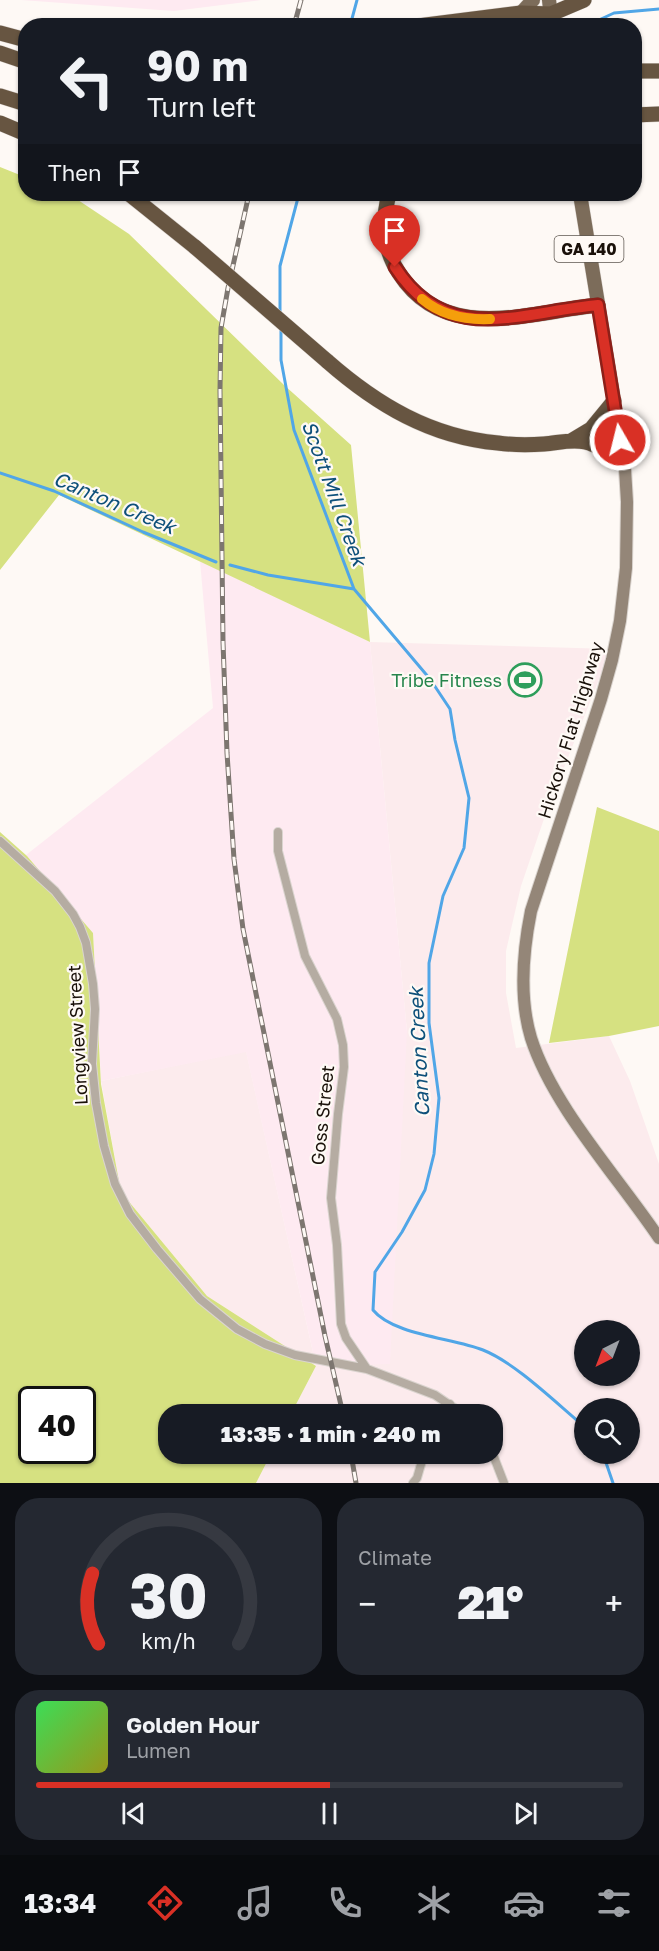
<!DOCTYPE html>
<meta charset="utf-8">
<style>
:root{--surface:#171b24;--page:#242831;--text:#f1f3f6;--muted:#9ea1a6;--line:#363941;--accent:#d93025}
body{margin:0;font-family:"Golos Text",sans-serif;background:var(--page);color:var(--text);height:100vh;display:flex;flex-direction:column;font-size:22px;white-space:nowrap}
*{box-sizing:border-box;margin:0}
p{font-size:20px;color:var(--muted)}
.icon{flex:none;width:33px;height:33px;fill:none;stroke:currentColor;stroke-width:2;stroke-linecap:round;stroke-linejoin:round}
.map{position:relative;height:1483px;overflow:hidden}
.sheet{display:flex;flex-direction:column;gap:15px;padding:15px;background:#0d0f14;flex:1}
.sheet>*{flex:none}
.top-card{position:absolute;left:18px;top:18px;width:624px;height:183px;border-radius:24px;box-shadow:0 2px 4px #0004;background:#171b24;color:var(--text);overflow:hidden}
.needle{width:39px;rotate:222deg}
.buttons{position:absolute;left:574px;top:1320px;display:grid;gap:12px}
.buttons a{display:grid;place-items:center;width:66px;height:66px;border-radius:50%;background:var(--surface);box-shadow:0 2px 4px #0004;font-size:30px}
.speed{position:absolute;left:18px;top:1386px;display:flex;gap:12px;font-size:30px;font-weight:700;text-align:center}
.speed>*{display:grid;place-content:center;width:78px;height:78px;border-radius:50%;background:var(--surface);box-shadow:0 2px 4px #0004;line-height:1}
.speed .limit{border:3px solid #111;border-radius:9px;background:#fff;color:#111}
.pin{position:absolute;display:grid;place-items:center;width:51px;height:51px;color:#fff;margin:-62px -26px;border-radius:50% 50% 50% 0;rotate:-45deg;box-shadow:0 0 6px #0007}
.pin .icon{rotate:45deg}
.me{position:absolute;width:66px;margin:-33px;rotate:352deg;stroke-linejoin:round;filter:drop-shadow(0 0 4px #0008)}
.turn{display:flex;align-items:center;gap:21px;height:126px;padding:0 30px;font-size:27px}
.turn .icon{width:78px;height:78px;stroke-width:2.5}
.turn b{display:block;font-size:42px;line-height:51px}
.then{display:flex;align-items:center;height:57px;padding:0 30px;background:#0003;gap:12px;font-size:22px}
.big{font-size:45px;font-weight:800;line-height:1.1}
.sheet .widget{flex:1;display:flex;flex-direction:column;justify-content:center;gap:9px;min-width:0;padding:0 21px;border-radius:24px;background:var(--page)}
.sheet .dial{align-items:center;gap:0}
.dial svg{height:156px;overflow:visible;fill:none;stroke:var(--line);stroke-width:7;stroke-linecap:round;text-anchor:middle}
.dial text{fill:var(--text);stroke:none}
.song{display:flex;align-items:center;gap:18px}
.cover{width:72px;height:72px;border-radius:9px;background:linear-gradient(135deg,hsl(130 70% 55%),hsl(60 70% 35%))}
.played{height:6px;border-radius:3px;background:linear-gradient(90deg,var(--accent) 50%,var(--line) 50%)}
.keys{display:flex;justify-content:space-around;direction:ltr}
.heat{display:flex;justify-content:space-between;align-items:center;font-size:33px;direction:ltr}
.sheet .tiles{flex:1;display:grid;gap:15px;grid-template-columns:1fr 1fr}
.widget:last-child{grid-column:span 2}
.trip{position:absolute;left:158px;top:1404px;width:345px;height:60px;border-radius:24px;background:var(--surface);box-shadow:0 2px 4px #0004;font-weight:800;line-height:60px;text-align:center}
.menu{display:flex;height:96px;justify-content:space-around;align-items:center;background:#090b0e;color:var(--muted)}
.menu .icon{width:42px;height:42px}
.menu .on{color:var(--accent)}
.menu b{font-size:27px;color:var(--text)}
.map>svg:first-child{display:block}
.commercial{fill:#fcebed;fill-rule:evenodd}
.industrial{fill:#feeaf1}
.green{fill:#d6e181;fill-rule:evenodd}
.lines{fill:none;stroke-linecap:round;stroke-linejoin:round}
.stream{stroke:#50a6e7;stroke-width:3}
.street-casing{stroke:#dad4cf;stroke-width:10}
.secondary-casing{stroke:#dad4cf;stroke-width:14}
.primary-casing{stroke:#dad4cf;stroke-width:15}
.highway-casing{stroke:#dad4cf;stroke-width:16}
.street{stroke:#b5aca2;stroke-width:8}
.secondary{stroke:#948678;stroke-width:12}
.primary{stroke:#7c6c5a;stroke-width:14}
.highway{stroke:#675541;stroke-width:15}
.rail-casing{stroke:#7d7670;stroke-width:5}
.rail{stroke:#fef9f5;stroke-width:3;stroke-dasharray:9;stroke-linecap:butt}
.highway-bridge-casing{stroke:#dad4cf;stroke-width:16;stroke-linecap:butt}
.highway-bridge{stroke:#675541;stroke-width:15}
.route-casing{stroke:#8d1f18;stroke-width:15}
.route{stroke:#d93025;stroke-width:10}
.slow{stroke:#f59e0b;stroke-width:10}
.labels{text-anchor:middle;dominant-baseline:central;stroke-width:4.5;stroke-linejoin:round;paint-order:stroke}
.shield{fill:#fef9f5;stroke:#5e5750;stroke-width:1.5}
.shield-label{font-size:16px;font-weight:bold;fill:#1a110a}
.leisure-label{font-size:18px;fill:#27864d;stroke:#fef9f5;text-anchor:end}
.street-label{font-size:18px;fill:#1a110a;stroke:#fef9f5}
.water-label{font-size:20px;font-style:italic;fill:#0e507a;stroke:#fef9f5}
</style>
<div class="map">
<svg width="659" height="1483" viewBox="0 0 659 1483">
<rect width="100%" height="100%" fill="#fef9f5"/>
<path class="commercial" d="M370,642l241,7 -65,164 -25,73 -15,65v42l10,55 93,-12 21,45 29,83v319h-403l15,-29h221v-40h-201l25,-48 -109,-70 -86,-104 -20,-111 145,-30 70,315 91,-335zM585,1330h45v46h-45zM585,1408h45v46h-45z"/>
<path class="industrial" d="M21,0h240l-87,11z
M200,561l170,81 37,389 -17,333 -74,2 -70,-314 -145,29 -8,-148 -67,-78 187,-147z"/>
<path class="green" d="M0,167l25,10 1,17h39l10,4 54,36 155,151 67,60 19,197 -311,-147 -59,75z
M597,807l62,24v195l-50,10 -60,7z
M0,832l27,24 66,77 8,151 20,108 86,104 109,70 -25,48h-123v40h103l-15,29h-256zM32,1400h50v50h-50z"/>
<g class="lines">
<path class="stream" d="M601,19l13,-6 45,-4
M350,26l7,-26
M280,312v-46l19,-72
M281,328v32l13,70 60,159 76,90 20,30 5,31 14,58 -5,50 -21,48 -14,67v60l10,75 -5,56 -9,36 -23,42 -27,40 -2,38c20,25 80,28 110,40 33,13 74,54 102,77
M0,473l54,18 89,41 73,30
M230,565l38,10 86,14
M603,1454l10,29"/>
<defs>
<path id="street" d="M278,832v19l27,105 32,63 6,26 1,22 -6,47 -7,84 6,47 4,79 5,14 21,31
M0,841l55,50 18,23 7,13 6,16 7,41 2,25 -3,55 4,39 8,43 11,38 15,30 27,35 43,50 37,30 28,15 30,11 72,14 68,26 28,19
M443,1414l7,-10
M492,1452l12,31
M413,1483l4,-5 7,-24"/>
<path id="secondary" d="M614,401l11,68 2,33 -1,66 -6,53 -8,39 -11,39 -70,212c-8,40 -12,87 0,127 22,69 87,139 128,200"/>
<path id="primary" d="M549,0l3,26
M521,13l12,-13
M580,194l34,207"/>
<path id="highway" d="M418,26l103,-13 30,1 33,-14
M0,33l26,7
M0,53l26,9
M634,71h25
M0,96l26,8
M634,115l25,-1
M0,123l26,11
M129,194l66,53
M389,194c-7,27 -6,55 10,79 46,72 130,39 199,32
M327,361c50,44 104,76 171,82 15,2 31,2 46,1 14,-1 27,-5 41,-2 13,3 25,12 38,17
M571,441l20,-12 23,-28"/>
</defs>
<use href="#street" class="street-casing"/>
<use href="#secondary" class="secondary-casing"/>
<use href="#primary" class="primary-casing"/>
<use href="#highway" class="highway-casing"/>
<use href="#street" class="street"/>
<use href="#secondary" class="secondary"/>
<use href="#primary" class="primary"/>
<use href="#highway" class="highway"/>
<defs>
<path id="rail" d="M294,26l7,-26
M249,194l-21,94 -7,40 -1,62 3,252 4,111 7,106 9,70 82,407 18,78
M351,1454l5,29"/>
</defs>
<use href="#rail" class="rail-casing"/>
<use href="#rail" class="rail"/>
<defs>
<path id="highway-bridge" d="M195,247l132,114"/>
</defs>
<use href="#highway-bridge" class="highway-bridge-casing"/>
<use href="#highway-bridge" class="highway-bridge"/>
</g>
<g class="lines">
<defs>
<path id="route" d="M395,267c52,81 125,45 203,38l22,135"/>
</defs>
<use href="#route" class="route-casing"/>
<use href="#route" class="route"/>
<path class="slow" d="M422,299c19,16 44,21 68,20"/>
</g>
<defs>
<symbol id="stadium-ring" viewBox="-11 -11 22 22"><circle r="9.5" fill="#fef9f5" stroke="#2e9e5b" stroke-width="1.5"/><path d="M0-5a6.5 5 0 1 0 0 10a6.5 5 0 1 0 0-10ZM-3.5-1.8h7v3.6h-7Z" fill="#2e9e5b"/></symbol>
</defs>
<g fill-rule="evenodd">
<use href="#stadium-ring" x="506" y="661" width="38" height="38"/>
</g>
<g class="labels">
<rect class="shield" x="554.5" y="236" width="69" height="26" rx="4.5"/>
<g class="shield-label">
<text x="589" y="249">GA 140</text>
</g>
<g class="leisure-label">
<text x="502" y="680">Tribe Fitness</text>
</g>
<g class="street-label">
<text transform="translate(570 730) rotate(-73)">Hickory Flat Highway</text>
<text transform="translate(77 1035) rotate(-93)">Longview Street</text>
<text transform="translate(322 1115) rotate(-84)">Goss Street</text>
</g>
<g class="water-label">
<text transform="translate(335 493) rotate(70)">Scott Mill Creek</text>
<text transform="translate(115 502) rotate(23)">Canton Creek</text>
<text transform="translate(418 1052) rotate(-93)">Canton Creek</text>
</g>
</g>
</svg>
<div class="buttons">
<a><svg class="needle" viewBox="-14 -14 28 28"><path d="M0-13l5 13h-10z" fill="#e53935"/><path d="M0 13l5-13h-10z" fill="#9ea1a6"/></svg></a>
<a><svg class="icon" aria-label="search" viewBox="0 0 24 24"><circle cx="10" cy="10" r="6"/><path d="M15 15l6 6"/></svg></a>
</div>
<div class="speed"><div class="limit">40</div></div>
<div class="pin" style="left:395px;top:267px;background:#d93025"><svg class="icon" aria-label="arrive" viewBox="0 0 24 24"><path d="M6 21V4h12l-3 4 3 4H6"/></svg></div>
<svg class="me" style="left:620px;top:440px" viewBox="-20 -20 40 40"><circle r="17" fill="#d93025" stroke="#fff" stroke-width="3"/><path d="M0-11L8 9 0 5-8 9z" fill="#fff"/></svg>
<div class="trip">13:35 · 1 min · 240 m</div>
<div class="top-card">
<div class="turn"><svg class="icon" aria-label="left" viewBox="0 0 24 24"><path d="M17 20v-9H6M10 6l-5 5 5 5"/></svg><div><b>90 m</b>Turn left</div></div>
<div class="then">Then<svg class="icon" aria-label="arrive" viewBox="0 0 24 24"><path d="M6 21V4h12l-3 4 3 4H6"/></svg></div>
</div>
</div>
<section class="sheet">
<div class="tiles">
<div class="widget dial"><svg viewBox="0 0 100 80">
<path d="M14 69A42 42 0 1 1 86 69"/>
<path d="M14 69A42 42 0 0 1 11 33" stroke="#d93025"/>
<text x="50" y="56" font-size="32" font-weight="700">30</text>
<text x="50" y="72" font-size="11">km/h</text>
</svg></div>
<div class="widget"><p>Climate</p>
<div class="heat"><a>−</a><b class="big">21°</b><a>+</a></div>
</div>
<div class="widget">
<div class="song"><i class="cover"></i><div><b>Golden Hour</b><p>Lumen</p></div></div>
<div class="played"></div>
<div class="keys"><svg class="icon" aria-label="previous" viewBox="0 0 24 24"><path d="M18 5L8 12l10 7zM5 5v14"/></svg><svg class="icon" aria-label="pause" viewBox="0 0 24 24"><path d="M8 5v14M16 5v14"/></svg><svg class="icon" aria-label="next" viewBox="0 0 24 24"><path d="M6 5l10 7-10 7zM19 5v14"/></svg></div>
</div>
</div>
</section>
<nav class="menu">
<b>13:34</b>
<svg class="icon on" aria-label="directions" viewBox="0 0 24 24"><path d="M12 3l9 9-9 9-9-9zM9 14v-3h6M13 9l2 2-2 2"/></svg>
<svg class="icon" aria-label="music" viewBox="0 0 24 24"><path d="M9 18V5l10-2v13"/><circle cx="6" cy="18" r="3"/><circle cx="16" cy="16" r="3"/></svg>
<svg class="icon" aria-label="phone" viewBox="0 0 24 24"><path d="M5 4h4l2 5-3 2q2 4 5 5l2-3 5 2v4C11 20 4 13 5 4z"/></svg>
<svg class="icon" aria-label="climate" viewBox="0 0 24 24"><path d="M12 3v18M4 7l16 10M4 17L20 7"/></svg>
<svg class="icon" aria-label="car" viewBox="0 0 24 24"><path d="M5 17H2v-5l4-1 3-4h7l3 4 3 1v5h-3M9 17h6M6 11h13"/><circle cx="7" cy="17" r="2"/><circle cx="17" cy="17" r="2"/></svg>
<svg class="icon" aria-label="filters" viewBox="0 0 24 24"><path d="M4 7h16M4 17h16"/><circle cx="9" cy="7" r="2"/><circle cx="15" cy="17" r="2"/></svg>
</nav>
